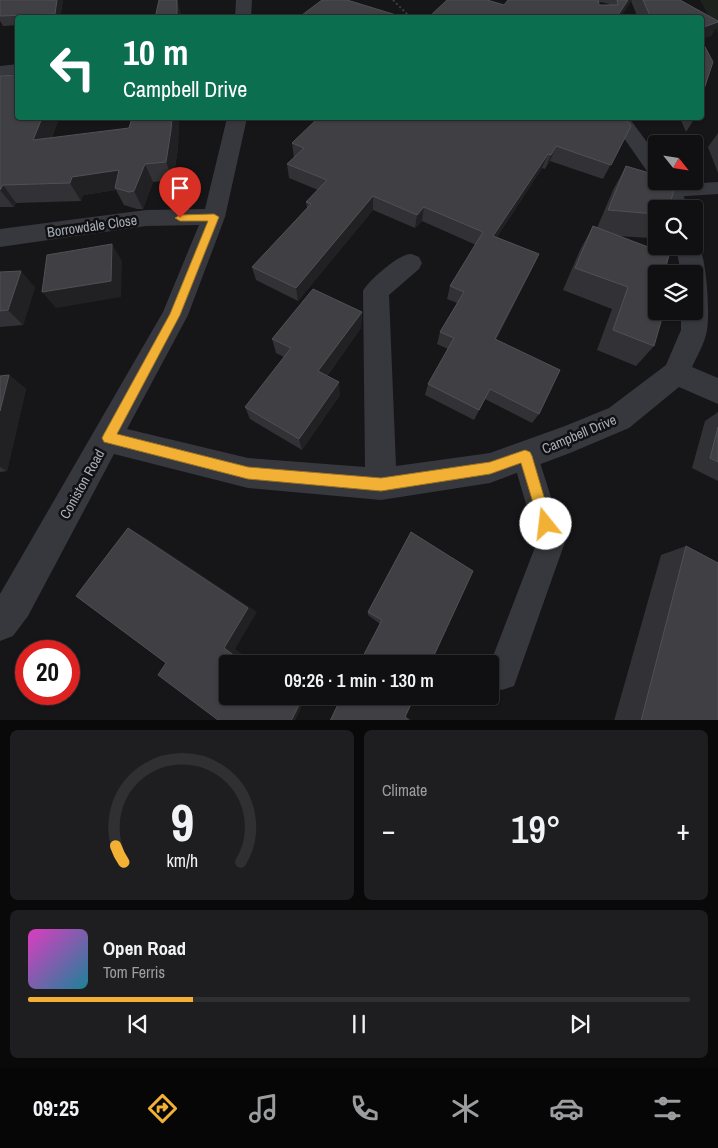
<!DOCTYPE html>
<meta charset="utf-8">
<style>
:root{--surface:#101012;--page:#1e1e20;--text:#f1f3f6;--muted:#9c9d9f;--line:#303032;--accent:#f2b134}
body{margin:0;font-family:"Archivo Narrow",sans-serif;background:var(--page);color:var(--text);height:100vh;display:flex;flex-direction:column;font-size:19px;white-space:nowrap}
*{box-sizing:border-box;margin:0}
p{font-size:16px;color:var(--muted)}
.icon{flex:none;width:28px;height:28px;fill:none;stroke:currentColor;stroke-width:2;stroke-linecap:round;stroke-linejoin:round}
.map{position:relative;height:720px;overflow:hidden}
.sheet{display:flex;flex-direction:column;gap:10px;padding:10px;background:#09090a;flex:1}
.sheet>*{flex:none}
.banner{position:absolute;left:15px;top:15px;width:689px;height:105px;border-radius:5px;box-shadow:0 1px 4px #0004,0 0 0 1px var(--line);background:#0b6e4f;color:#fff;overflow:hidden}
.needle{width:32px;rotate:120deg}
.fabs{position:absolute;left:648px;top:135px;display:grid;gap:10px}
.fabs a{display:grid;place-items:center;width:55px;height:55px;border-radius:5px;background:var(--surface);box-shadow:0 1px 4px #0004,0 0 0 1px var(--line);font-size:25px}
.speed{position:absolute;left:15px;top:640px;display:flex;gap:10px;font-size:25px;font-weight:700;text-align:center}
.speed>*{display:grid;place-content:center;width:65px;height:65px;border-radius:50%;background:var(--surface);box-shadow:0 1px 4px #0004,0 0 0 1px var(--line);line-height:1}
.speed .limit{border:8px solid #d22;background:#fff;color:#111}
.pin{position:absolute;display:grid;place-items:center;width:42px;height:42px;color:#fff;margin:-51px -21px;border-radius:50% 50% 50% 0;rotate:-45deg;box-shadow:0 0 5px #0007}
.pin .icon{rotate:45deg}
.me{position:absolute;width:55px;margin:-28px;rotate:344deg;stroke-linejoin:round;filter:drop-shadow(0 0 4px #0008)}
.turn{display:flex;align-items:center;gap:18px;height:105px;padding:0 25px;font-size:22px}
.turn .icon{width:65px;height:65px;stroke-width:2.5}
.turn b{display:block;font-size:35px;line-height:42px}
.big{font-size:38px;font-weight:600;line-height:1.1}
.sheet .widget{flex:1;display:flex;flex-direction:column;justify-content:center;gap:8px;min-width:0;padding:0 18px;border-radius:8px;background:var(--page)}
.sheet .dial{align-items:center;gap:0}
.dial svg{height:130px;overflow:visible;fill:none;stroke:var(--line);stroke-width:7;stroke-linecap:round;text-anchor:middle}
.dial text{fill:var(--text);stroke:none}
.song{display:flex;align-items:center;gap:15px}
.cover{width:60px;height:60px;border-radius:8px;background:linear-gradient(135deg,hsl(310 70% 55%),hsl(190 70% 35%))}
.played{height:5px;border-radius:2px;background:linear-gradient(90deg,var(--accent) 25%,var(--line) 25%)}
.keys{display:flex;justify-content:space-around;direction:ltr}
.heat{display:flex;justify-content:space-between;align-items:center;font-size:28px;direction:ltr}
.sheet .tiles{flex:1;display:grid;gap:10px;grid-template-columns:1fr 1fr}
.widget:last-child{grid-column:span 2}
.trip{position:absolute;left:219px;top:655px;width:280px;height:50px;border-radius:5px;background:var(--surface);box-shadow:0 1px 4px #0004,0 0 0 1px var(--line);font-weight:600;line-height:50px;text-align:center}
.tab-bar{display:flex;height:80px;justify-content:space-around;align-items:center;background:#060607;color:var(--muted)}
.tab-bar .icon{width:35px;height:35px}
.tab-bar .selected{color:var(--accent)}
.tab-bar b{font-size:22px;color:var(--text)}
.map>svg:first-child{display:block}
.green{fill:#1c231d}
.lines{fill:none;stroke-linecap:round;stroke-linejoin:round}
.path{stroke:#3d3f44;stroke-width:2;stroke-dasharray:2 2.5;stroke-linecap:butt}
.service{fill:#37383d;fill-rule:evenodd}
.minor{fill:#37383d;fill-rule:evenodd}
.wall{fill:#323236;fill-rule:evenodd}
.shaded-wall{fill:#212124}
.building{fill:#3f3f44;stroke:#4f5156}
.route{fill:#f2b134;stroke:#9d7322}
.labels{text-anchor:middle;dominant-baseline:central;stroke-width:5;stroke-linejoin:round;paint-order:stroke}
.street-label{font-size:14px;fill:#a8adb8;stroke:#111113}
</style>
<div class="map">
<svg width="718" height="721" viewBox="0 0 718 721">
<rect width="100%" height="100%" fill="#161618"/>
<path class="green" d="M700,0h18v33z"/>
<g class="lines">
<path class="path" d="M393,0l18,18"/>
<path class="service" d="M718,182v12l-47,3 -7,-1 -2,-5 2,-5 7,-1z
M525,443l9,4 4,9 27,86 -51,144 -12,4 -12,-4v-22l47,-122 -25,-86 4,-9z"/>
<path class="minor" d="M236,0h16l-1,18h-16z
M18,64v10l-18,2v-10z
M227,118h20l-22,99 -37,98 -61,114 121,29 117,9 -2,-176c5,-10 37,-38 48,-37 2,0 5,2 8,3l3,6 -3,6 -30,26 7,171 94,-13 75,-27 44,-18 57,-43 15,-35v-19h13v-37h-13l-5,-28h18v-7c13,7 16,76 13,91 -2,13 -10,26 -15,37l26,11v26l-39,-17 -50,41 -59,25 -80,30 -109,17 -133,-12 -134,-34 -86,162 -15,20 -13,5v-47l163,-282 36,-87 -53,1 -146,21v-18l146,-19 59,-1z
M610,118h19l27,36v22l-7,-2z
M656,178v3h20l6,10 6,18h-22l-6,-18 -6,-10z"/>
</g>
<path class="wall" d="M0,0h63l-3,18h-42v7l-15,1 -3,-5z
M447,0h40l17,5 4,-5h172l38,21v3l-7,12 -10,3v-21h-63l-7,-17 -11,17h-192zM601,2l8,2v1h-10v-2z
M0,76l59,42 -7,20 77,-10 3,-10h47l-1,30 -5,32 -20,2 -10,27h-6l-13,-4 -8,-15 -33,5 -2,6 -65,2 -2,4h-14z
M680,118h15l-9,14z
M631,126l-28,53 -53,-18 -5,8 -3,-1 -45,69 42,17 -6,13 -37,73 43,74 -7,9 -47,-24 -11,21 -49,-25 3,-11 20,-35 -11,-5 3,-12 17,-29 -10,-4 3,-13 26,-41 -54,-24 -7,7 -42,-18 -75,91 -42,-21 -4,-13 55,-59 -1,-6 12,-12 -29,-12 -2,-14 7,-6 -2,-15z
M718,133v40l-10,-26z
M626,166l30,43v20l-6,9 -32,-2 38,38 -2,72 -18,20 -39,-16 15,-41 -49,-19 17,-40 13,-24 4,2 16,-38z
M0,272l35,15 -12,38 -23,2z
M362,312l-1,16 -34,48 13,19 -38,55 -52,-31 -5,-12 39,-50 -8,-4 -4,-14z
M9,375l17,14 -19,82 -7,1v-96z
M718,412v69l-26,-13 13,-47z
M411,532l19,132 -50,-40 -12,-9v-3z
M686,546l32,175h-104l47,-166z"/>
<path class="shaded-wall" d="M57,0h6l-3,18h-3l-2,-4z
M177,0l5,17 -5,1z
M628,0h4l-12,18h-4z
M718,22v2l-7,12 -10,3v-11z
M42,118h17l-14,40 -12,-18z
M172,118h7l-1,30 -5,32 -7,-18z
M556,146l-6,15 -5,8 6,-14z
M548,154l-6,14 -53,81 4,-13z
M145,164l8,18 -10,27 -9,-18z
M119,170l-4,18 1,2 -33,5 -2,6 -11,-18 2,-6z
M3,185l13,18 -2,4 -14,-17z
M373,196v14l-75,91 -2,-13z
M424,207l-2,14 -7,7 2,-13z
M112,244l10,17 -1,36 -65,11 -14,-16z
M539,254l-6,13 -43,84 5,-12z
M21,271l14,16 -12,38 -15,-15z
M362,312l-1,16 -41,57 -2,-14z
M9,375l17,14 -19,82 -7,-4v-56z
M339,382l1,13 -38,55 -3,-11z
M128,528l18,10 111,74 -22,37 21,15h-10l-22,-16z
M290,696h11l4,4 -10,21h-4z
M401,712l12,9h-3l-5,-4z"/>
<path class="building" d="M0,0h57l-2,14 -55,2z
M159,0h18v18h-22z
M322,0h25l59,18h-108z
M447,0h40l17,5 4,-5h90l1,5h19l-1,-5h11l-12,18h-188z
M643,0h37l38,21v1l-17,6v-10h-50z
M701,42l3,3 9,17 -12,36z
M18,75v43h24l-9,22 96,-12 3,-10h40l-1,12 -5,32 -21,2 -11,27 -5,1 -14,-4 4,-18 -47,7 -2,6 -67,2 -3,5v-114z
M318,118h298l11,3 4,5 -20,39 -55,-19 -5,9 -3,-1 -55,82 46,18 -44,85 65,31 -21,44 -49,-25 -11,21 -51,-26 26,-46 -14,-6 24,-40 -14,-6 33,-54 -59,-25 -7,8 -44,-19 -77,92 -44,-21 59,-63 -5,-2 21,-22 -40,-16 17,-16 -12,-5z
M626,166l30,9v6h21l-9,28h-12v5l-48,-4z
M593,226l76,29 -5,19h-8v37h8l-10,35 -41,-16 15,-43 -53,-19z
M112,244l-1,37 -69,11 5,-37z
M21,271l-13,39 -8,1v-39z
M313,289l49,23 -44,59 21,11 -40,57 -54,-32 46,-59 -19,-9z
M9,375l-9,36v-35z
M718,427v35l-8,-4z
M128,528l120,80 -24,40 22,16h-18v32h62l10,7 -9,18h-74l1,-1 -60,-45 8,-12 -90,-67z
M411,532l62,39 -43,93h-71l23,-44 -14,-8z
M686,546l32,17v158h-77z
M342,696h73l-10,21 5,4h-80z"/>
<path class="route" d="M214,214l5,3 -39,98 -63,119 131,33 133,11 109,-16 35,-12 5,2 2,4 20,68 -2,5 -4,2 -5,-2 -20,-66 -31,11 -109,17 -133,-12 -144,-37 -2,-4 2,-4 66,-120 38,-93h-28l-5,-3 5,-3z"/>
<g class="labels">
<g class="street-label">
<text transform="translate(92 226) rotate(-8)">Borrowdale Close</text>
<text transform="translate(579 434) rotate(-23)">Campbell Drive</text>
<text transform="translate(82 484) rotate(-61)">Coniston Road</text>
</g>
</g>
</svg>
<div class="fabs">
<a><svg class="needle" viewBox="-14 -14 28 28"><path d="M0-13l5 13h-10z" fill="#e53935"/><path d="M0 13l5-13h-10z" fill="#9c9d9f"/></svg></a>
<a><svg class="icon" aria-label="search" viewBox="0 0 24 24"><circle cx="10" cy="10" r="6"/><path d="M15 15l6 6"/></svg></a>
<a><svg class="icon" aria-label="layers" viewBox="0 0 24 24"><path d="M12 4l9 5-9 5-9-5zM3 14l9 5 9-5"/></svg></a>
</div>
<div class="speed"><div class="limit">20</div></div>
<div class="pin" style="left:180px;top:218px;background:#d93025"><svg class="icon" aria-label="arrive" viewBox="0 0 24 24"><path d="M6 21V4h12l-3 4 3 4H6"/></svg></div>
<svg class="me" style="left:546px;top:524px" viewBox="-20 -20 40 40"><circle r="19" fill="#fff"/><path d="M0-13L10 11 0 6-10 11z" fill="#f2b134"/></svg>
<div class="trip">09:26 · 1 min · 130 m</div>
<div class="banner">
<div class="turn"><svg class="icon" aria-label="left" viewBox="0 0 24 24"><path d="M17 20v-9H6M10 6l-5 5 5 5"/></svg><div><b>10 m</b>Campbell Drive</div></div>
</div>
</div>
<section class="sheet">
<div class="tiles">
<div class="widget dial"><svg viewBox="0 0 100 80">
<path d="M14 69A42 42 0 1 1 86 69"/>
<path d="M14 69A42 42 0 0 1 9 59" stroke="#f2b134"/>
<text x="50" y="56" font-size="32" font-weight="700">9</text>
<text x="50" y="72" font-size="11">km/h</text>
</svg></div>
<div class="widget"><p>Climate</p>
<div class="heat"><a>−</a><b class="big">19°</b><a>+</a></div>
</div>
<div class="widget">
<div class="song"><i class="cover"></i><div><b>Open Road</b><p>Tom Ferris</p></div></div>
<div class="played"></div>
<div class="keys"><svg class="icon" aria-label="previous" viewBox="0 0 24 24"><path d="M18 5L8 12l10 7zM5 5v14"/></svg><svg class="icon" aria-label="pause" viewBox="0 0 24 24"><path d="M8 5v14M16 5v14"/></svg><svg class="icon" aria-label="next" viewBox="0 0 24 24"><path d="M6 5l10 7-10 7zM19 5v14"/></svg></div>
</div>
</div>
</section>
<nav class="tab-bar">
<b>09:25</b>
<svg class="icon selected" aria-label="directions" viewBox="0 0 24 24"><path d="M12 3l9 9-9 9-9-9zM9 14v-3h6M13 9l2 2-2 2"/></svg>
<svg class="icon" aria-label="music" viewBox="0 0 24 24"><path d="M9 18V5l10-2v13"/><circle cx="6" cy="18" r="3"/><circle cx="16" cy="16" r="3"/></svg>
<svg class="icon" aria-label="phone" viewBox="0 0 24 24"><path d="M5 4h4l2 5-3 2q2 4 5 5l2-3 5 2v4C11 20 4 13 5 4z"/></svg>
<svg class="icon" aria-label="climate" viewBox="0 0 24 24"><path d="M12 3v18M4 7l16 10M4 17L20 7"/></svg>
<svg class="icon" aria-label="car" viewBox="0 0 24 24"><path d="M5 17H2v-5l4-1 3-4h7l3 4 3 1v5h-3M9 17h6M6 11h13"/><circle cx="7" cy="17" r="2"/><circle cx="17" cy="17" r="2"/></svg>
<svg class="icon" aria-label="filters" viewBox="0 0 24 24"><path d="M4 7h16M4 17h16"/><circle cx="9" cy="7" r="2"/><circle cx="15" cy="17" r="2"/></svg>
</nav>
